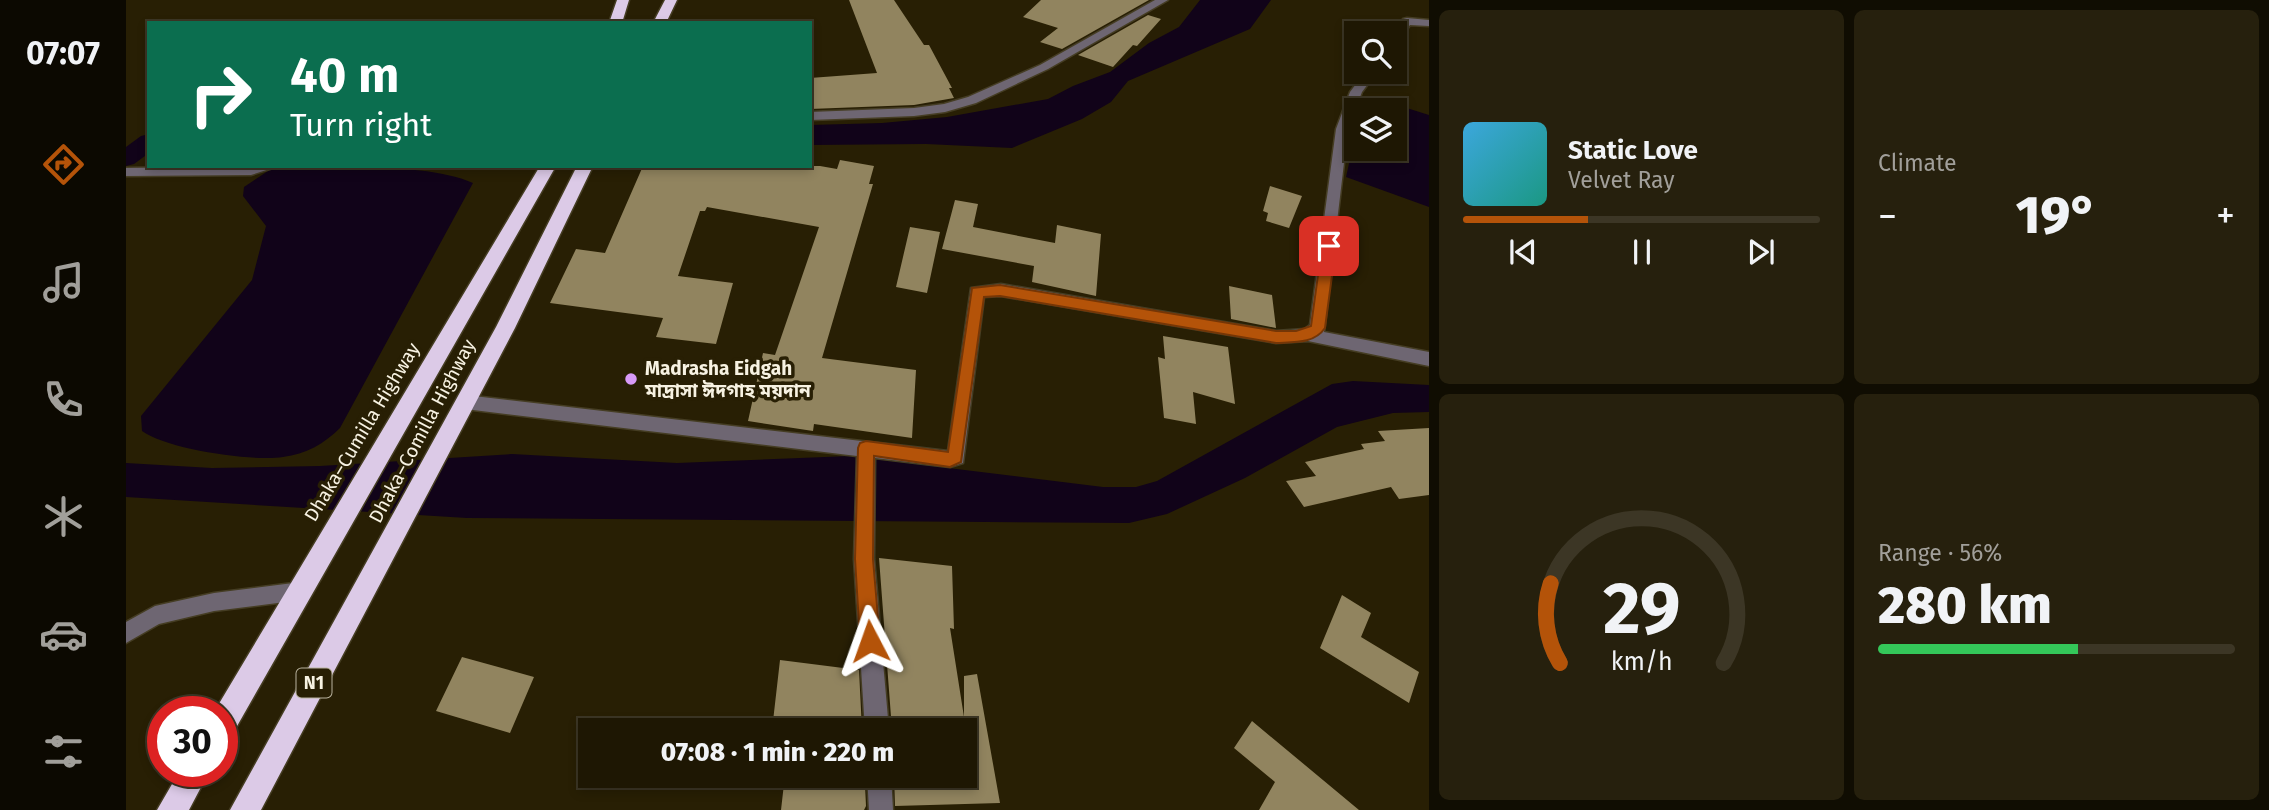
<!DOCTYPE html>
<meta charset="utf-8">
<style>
:root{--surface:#1e1703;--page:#26200d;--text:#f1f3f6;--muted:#a19f9a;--line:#3c3625;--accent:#b45309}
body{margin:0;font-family:"Fira Sans","Noto Sans Bengali",sans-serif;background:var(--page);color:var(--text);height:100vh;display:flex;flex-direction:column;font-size:26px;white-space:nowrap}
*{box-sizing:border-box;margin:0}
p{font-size:23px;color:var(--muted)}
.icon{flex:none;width:38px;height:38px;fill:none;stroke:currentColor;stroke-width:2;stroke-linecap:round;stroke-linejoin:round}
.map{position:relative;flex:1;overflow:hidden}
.sheet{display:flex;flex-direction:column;gap:10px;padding:10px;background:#100d02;width:840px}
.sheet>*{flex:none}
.guide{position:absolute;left:21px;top:21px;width:665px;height:147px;border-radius:0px;box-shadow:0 4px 10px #0003,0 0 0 2px var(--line);background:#0b6e4f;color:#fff;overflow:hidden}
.tools{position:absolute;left:1218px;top:21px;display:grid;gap:14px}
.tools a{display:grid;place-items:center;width:63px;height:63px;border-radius:0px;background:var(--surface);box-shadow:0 4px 10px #0003,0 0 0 2px var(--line);font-size:35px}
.speed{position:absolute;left:21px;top:696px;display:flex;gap:14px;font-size:35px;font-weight:700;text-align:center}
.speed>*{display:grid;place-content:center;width:91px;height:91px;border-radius:50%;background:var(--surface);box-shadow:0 4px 10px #0003,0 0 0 2px var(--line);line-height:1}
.speed .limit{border:10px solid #d22;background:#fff;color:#111}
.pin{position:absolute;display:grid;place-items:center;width:60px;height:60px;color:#fff;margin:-30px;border-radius:14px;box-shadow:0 4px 10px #0006}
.me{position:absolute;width:77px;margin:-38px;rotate:356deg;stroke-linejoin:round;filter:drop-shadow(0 0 5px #0008)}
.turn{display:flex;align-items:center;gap:24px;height:147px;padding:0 28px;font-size:32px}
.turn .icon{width:91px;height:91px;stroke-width:2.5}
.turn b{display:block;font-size:49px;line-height:60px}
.big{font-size:52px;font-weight:800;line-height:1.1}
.sheet .tile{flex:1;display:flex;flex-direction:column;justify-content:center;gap:10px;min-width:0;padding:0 24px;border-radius:10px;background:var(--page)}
.sheet .dial{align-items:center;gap:0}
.dial svg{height:182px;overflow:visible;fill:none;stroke:var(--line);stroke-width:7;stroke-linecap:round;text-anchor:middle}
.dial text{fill:var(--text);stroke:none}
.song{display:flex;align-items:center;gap:21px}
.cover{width:84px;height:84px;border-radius:10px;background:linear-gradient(135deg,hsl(200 70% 55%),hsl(170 70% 35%))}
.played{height:7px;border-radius:4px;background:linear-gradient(90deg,var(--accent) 35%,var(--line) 35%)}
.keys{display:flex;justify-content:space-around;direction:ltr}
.heat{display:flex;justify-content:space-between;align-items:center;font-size:38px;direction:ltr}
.charge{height:10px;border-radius:5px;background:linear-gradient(90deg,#34c759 56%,var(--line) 0)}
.sheet .tiles{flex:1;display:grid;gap:10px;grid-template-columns:repeat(2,1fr)}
.trip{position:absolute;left:452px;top:718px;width:399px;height:70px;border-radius:0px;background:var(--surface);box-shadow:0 4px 10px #0003,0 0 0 2px var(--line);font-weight:800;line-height:70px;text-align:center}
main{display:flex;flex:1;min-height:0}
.dock{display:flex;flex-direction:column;width:126px;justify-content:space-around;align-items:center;background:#0c0901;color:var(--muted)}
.dock .icon{width:49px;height:49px}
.dock .current{color:var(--accent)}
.dock b{font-size:32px;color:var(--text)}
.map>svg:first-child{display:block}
.water{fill:#110319}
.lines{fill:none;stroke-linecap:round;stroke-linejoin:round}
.canal{fill:#110319;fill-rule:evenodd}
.building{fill:#91845f}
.lane-casing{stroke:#453d23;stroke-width:3}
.street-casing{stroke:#453d23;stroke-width:3}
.highway-casing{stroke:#453d23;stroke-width:3}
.lane{fill:#6e6672;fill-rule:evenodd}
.street{fill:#6e6672;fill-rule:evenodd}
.highway{fill:#dccae7;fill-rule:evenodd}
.route{fill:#b45309;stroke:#753606;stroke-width:2}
.poi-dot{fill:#d89af8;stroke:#281f04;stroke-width:2.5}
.labels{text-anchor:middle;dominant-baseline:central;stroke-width:7;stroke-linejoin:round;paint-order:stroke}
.shield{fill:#281f04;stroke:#b9b39f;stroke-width:2}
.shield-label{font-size:18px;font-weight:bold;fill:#f7f2e2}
.poi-label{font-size:19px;font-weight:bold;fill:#f7f2e2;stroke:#281f04;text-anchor:start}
.street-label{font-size:19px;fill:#f7f2e2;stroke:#281f04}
</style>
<main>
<nav class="dock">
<b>07:07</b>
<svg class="icon current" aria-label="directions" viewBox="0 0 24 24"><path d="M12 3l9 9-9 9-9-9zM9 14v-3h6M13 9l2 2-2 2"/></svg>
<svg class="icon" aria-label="music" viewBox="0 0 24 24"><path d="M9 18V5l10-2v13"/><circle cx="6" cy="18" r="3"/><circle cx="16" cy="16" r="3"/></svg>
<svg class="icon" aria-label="phone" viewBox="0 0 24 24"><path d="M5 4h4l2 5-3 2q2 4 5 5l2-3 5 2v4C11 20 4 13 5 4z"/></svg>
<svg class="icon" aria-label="climate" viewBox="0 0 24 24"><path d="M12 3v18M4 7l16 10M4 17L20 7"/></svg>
<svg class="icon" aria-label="car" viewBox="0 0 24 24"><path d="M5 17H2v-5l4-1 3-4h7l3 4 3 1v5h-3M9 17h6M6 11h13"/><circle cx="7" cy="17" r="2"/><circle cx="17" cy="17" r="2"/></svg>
<svg class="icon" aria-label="filters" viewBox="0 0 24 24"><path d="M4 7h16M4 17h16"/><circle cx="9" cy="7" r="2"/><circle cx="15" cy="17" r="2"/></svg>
</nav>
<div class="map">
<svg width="1303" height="810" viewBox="0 0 1303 810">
<rect width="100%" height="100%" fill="#281f04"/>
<path class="water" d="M1074,0h71l-21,29 -122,52 -17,21 -29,17 -70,29 -86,-4 -116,1v-20l72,-2 65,-6 101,-18 25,-13 37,-14 39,-29 30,-16z
M1252,99l51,16v92l-83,-30 10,-44v16h39v-39h-34l2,-6z
M145,169c57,0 151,-8 202,14l-133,245c-16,16 -34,26 -57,29 -30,5 -117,-8 -141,-26l-1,-15 111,-136 14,-54 -23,-30 1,-9z
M1227,381l76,4v27l-36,1 -56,14 -92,51 -78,36 -38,9 -662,-5 -341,-21v-34l86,5 108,-2 192,-12 165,9 173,-7 253,31h33l21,-6 175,-97z"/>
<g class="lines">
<path class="canal" d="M23,134v19l-15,11 -8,2v-19l15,-11z"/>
</g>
<path class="building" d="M723,0h45l30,45h5l23,43h-3l5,10 -40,7 -104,4v-31l67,-5z
M915,0h108l-87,49 -22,-7 18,-14 -35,-11z
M1022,15l13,4 -24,27 -4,-1 -20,22 -35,-12z
M714,160l34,6 -5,18h4l-51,174 94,12 -4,68 -98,-14 -1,7 -65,-10 15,-68 12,2 44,-128 -112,-20 -2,4h-5l-22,65 55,7 -17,61 -60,-7 7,-19 -113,-15 26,-54 29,4 38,-87h177l17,3z
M1144,186l32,10 -13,32 -23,-7 2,-8 -5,-2z
M829,200l23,4 -5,23 82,16 2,-18 44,9 -5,62 -64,-14 2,-16 -92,-17z
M784,227l30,5 -13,61 -31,-6z
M1103,286l43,9 4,33 -45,-9z
M1037,336l65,11 7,57 -42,-12 3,32 -32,-6 -6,-61 7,2z
M1303,428v67l-30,4 -8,-12 -87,20 -18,-26 30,-5 -11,-14 59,-13 -3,-5 24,-3 -7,-10z
M753,558l73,8 2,63 -4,-1 14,89v-41l13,-2 23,129 -105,3 -1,-31h70v-45h-72z
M1216,595l29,18 -10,24 58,35 -10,31 -89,-55z
M336,657l72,20 -24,56 -74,-22z
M654,660l79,10 3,60h-90z
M1126,721l107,89h-100l16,-28 -41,-34z
M659,775l80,10 1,21 -2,4h-83z"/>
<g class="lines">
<defs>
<path id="lane" d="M175,582l7,3 2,6 -2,6 -7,3 -87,11 -55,13 -33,19v-21l29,-16 59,-13z"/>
<path id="street" d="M1029,0h13l-120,69 -72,34 -31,9 -31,4 -104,4v-8l104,-4 30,-4 24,-7 72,-32z
M1281,18l22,2v6l-19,-1 -11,15 -4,1 -2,-8 10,-14z
M1239,72h12l-15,20 -14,37 -24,203 105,20v14l-121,-25 -32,2 -275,-47 -17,1 -21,166 -13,4 -75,-9 -1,101 15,171h-24l-11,-171 3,-103 -392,-47 -6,-2 -3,-5 3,-5 6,-2 483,56 23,-163 30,-4 275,47 29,-2 5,-4 26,-196 14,-37z
M153,166l-28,9 -125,1v-8z
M741,775h24l2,35h-24z"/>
<path id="highway" d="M491,0h12l-7,23h-13z
M539,0h12l-11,23h-13z
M414,166h16l-324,569 -10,4v-27h-8z
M451,166h16l-78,162 -254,482h-31l266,-483z
M53,772h30l-20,38h-32z"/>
</defs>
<use href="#lane" class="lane-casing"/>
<use href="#street" class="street-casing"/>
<use href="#highway" class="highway-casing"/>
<use href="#lane" class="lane"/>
<use href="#street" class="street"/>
<use href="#highway" class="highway"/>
</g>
<path class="route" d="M1203,241l7,5 -11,82c-11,16 -31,14 -49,15l-276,-47 -16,1 -23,165 -11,5 -76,-11 -1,103 7,82 -3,7 -7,2 -7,-2 -3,-7 -5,-82 3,-111 2,-5 6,-2 82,11 24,-164 28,-3 276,46h20l15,-5 11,-80z"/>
<circle class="poi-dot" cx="505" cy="379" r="7"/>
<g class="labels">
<rect class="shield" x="170.5" y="668.5" width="35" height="29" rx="5"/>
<g class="shield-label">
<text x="188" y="683">N1</text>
</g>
<g class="poi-label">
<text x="519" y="368">Madrasha Eidgah<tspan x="519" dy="22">মাদ্রাসা ঈদগাহ ময়দান</tspan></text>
</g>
<g class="street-label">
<text transform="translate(296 431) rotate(-62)">Dhaka–Comilla Highway</text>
<text transform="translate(236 432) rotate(-59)">Dhaka–Cumilla Highway</text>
</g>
</g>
</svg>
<div class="tools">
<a><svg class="icon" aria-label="search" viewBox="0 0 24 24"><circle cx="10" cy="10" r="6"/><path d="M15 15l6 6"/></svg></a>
<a><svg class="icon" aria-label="layers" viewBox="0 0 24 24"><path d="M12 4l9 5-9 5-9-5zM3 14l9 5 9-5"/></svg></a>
</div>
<div class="speed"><div class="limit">30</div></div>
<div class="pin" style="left:1203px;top:246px;background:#d93025"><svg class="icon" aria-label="arrive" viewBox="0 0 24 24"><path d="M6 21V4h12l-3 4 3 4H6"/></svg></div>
<svg class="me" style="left:744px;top:641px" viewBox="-20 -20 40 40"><path d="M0-17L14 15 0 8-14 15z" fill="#b45309" stroke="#fff" stroke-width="4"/></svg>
<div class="trip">07:08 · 1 min · 220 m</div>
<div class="guide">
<div class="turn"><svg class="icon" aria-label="right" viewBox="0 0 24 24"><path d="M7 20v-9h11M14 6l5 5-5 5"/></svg><div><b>40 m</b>Turn right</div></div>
</div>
</div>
<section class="sheet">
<div class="tiles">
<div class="tile">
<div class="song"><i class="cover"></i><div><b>Static Love</b><p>Velvet Ray</p></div></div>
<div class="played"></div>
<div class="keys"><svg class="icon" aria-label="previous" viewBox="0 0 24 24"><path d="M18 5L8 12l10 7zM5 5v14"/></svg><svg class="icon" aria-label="pause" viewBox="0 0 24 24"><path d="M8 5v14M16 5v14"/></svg><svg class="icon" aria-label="next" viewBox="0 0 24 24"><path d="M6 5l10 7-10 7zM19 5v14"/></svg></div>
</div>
<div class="tile"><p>Climate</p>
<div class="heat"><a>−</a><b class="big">19°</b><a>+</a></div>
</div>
<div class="tile dial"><svg viewBox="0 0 100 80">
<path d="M14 69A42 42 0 1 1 86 69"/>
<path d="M14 69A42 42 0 0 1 10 34" stroke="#b45309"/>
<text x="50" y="56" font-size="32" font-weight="700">29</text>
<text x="50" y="72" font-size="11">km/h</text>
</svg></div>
<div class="tile"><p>Range · 56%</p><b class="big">280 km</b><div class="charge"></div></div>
</div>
</section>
</main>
